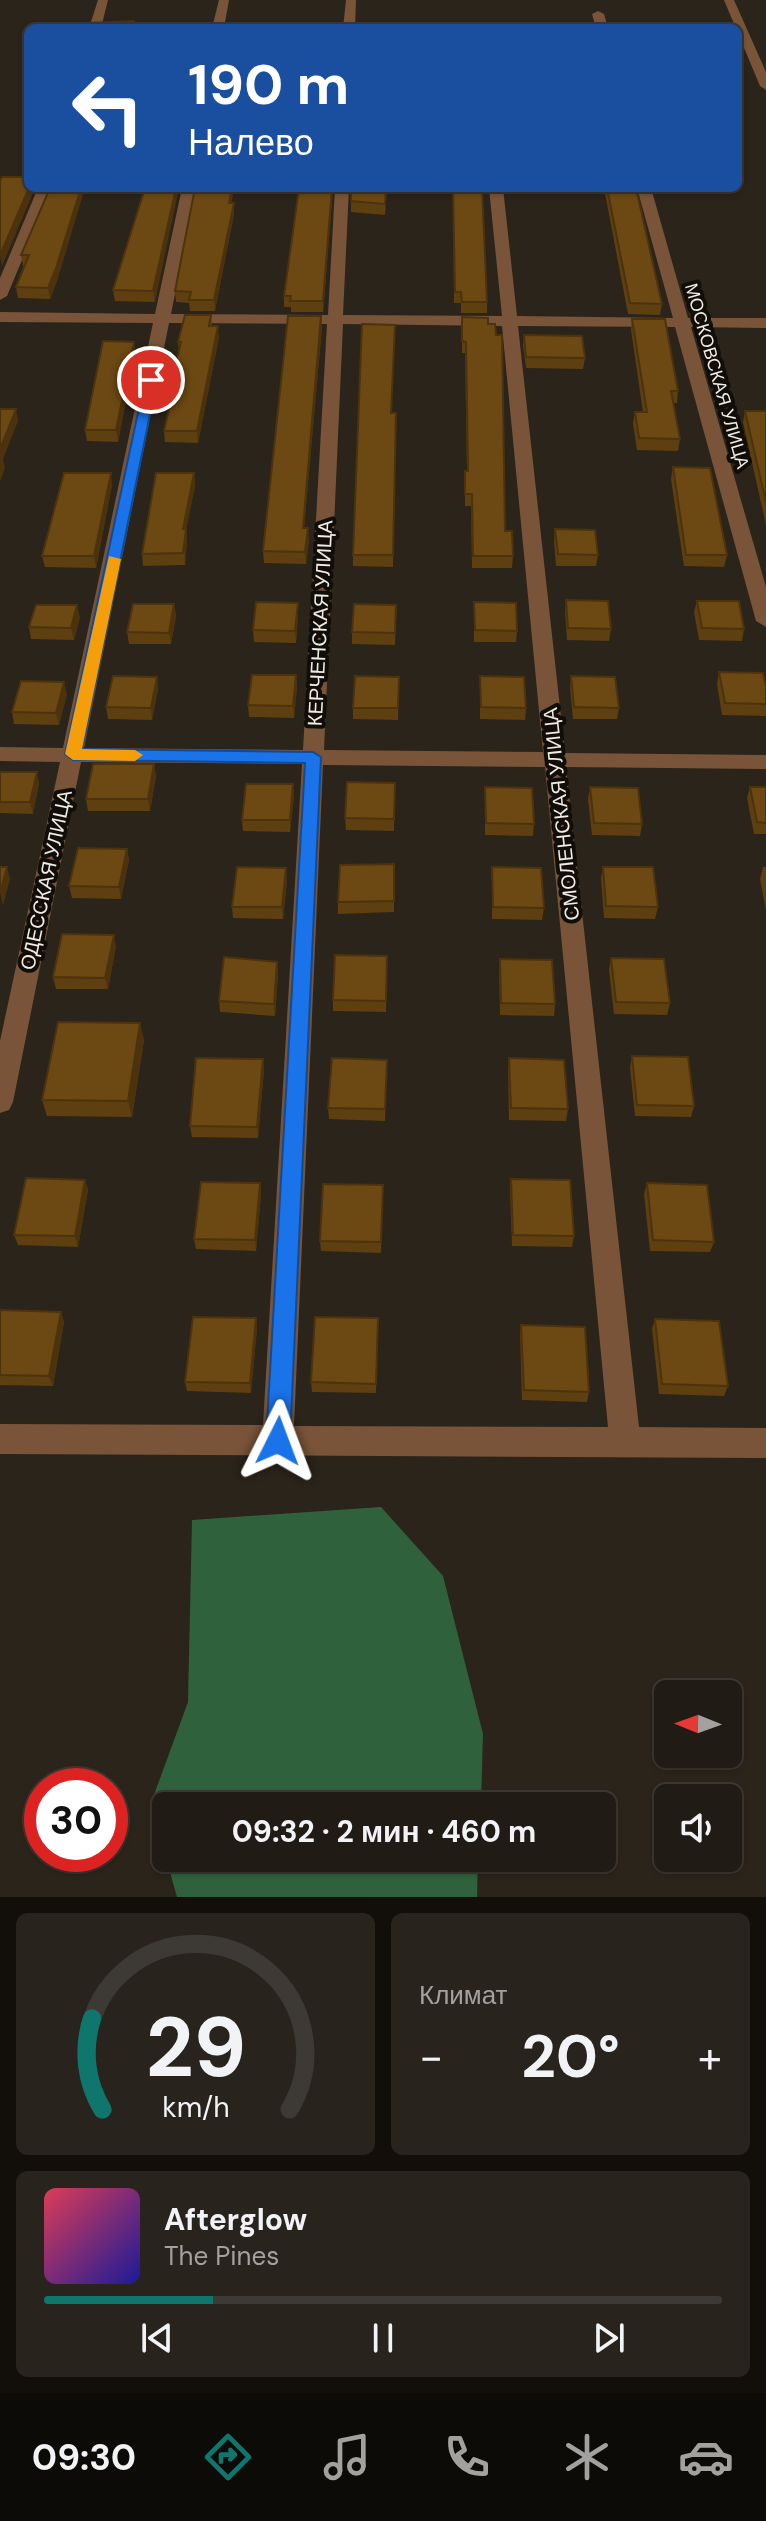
<!DOCTYPE html>
<html lang="ru">
<meta charset="utf-8">
<style>
:root{--surface:#201b14;--page:#28241d;--text:#f1f3f6;--muted:#a2a1a0;--line:#3d3934;--accent:#0f766e}
body{margin:0;font-family:"DM Sans",sans-serif;background:var(--page);color:var(--text);height:100vh;display:flex;flex-direction:column;font-size:30px;white-space:nowrap}
*{box-sizing:border-box;margin:0}
p{font-size:26px;color:var(--muted)}
.icon{flex:none;width:44px;height:44px;fill:none;stroke:currentColor;stroke-width:2;stroke-linecap:round;stroke-linejoin:round}
.map{position:relative;height:1897px;overflow:hidden}
.sheet{display:flex;flex-direction:column;gap:16px;padding:16px;background:#120f0b;flex:1}
.sheet>*{flex:none}
.banner{position:absolute;left:24px;top:24px;width:718px;height:168px;border-radius:12px;box-shadow:0 2px 6px #0004,0 0 0 2px var(--line);background:#1a4fa0;color:#fff;overflow:hidden}
.needle{width:52px;rotate:271deg}
.tools{position:absolute;left:654px;top:1680px;display:grid;gap:16px}
.tools a{display:grid;place-items:center;width:88px;height:88px;border-radius:12px;background:var(--surface);box-shadow:0 2px 6px #0004,0 0 0 2px var(--line);font-size:40px}
.speed{position:absolute;left:24px;top:1768px;display:flex;gap:16px;font-size:40px;font-weight:700;text-align:center}
.speed>*{display:grid;place-content:center;width:104px;height:104px;border-radius:50%;background:var(--surface);box-shadow:0 2px 6px #0004,0 0 0 2px var(--line);line-height:1}
.speed .limit{border:12px solid #d22;background:#fff;color:#111}
.pin{position:absolute;display:grid;place-items:center;width:68px;height:68px;color:#fff;margin:-34px;border:4px solid #fff;border-radius:50%;box-shadow:0 2px 8px #0007}
.me{position:absolute;width:88px;margin:-44px;rotate:3deg;stroke-linejoin:round;filter:drop-shadow(0 0 6px #0008)}
.turn{display:flex;align-items:center;gap:28px;height:168px;padding:0 32px;font-size:36px}
.turn .icon{width:104px;height:104px;stroke-width:2.5}
.turn b{display:block;font-size:56px;line-height:68px}
.big{font-size:60px;font-weight:700;line-height:1.1}
.sheet .card{flex:1;display:flex;flex-direction:column;justify-content:center;gap:12px;min-width:0;padding:0 28px;border-radius:12px;background:var(--page)}
.sheet .dial{align-items:center;gap:0}
.dial svg{height:208px;overflow:visible;fill:none;stroke:var(--line);stroke-width:7;stroke-linecap:round;text-anchor:middle}
.dial text{fill:var(--text);stroke:none}
.song{display:flex;align-items:center;gap:24px}
.cover{width:96px;height:96px;border-radius:12px;background:linear-gradient(135deg,hsl(350 70% 55%),hsl(240 70% 35%))}
.played{height:8px;border-radius:4px;background:linear-gradient(90deg,var(--accent) 25%,var(--line) 25%)}
.keys{display:flex;justify-content:space-around;direction:ltr}
.heat{display:flex;justify-content:space-between;align-items:center;font-size:44px;direction:ltr}
.sheet .tiles{flex:1;display:grid;gap:16px;grid-template-columns:1fr 1fr}
.card:last-child{grid-column:span 2}
.trip{position:absolute;left:152px;top:1792px;width:464px;height:80px;border-radius:12px;background:var(--surface);box-shadow:0 2px 6px #0004,0 0 0 2px var(--line);font-weight:700;line-height:80px;text-align:center}
.menu{display:flex;height:128px;justify-content:space-around;align-items:center;background:#0d0b08;color:var(--muted)}
.menu .icon{width:56px;height:56px}
.menu .selected{color:var(--accent)}
.menu b{font-size:36px;color:var(--text)}
.map>svg:first-child{display:block}
.forest{fill:#2f613c}
.lines{fill:none;stroke-linecap:round;stroke-linejoin:round}
.minor{fill:#795439;fill-rule:evenodd}
.wall{fill:#5d3f10}
.shaded-wall{fill:#4c330d}
.building{fill:#6c4913;stroke:#4c330d;stroke-width:2}
.route{fill:#1a73e8;stroke:#114b97;stroke-width:2}
.slow{fill:#f59e0b}
.labels{text-anchor:middle;dominant-baseline:central;stroke-width:8;stroke-linejoin:round;paint-order:stroke}
.far-street-label{font-size:18px;fill:#f0ebe4;stroke:#110e0a}
.street-label{font-size:20px;fill:#f0ebe4;stroke:#110e0a}
</style>
<div class="map">
<svg width="766" height="1897" viewBox="0 0 766 1897">
<rect width="100%" height="100%" fill="#2b241b"/>
<path class="forest" d="M381,1507l62,69 40,158 -2,72h-315v51l-15,-54 37,-101 4,-182z
M166,1858h312l-1,39h-300z"/>
<g class="lines">
<path class="minor" d="M98,0h10l-7,28h-12z
M219,0h10l-5,28h-12z
M346,0h10l-1,28h-12z
M724,0h10l32,72v18l-6,-4z
M598,11l6,3 4,14h-12l-4,-14z
M38,188h14l-45,108 -7,4v-22z
M182,188h14l-25,126 157,1 7,-127h14l-6,127 159,1 -13,-128h14l14,128 156,2 -36,-130h14l37,130h78v10l-75,-1 75,260v40l-10,-6 -81,-294 -157,-1 47,427 201,2v14l-200,-2 73,660 127,1v30l-766,-4v-30l263,1 39,-661 -221,-2 -68,340 -4,8 -9,3v-72l60,-279 -60,-1v-14l63,1 90,-425 -153,-1v-10l155,2zM169,323l158,1 -24,426 -219,-2zM343,324l159,2 41,426 -219,-2zM323,765l222,2 63,660 -314,-1z"/>
</g>
<path class="wall" d="M50,188l8,90 -8,21 -32,-1 -2,-11 9,-21h-2l-2,-11z
M145,188l10,114 -40,-1 -2,-11z
M234,188l-3,15h3v11l-19,97h-25l-1,-8 -13,-1 -1,-11z
M299,188h34l-10,124h-32v-5h-7v-11z
M351,188h36l-2,27 -34,-3z
M453,188l34,114v11h-26v-10h-7z
M604,188h32l26,116 -2,11 -32,-1z
M211,315l1,11 7,11 -21,106 -33,-1 -1,-11 8,-33 -2,-11 9,-36 -1,-9z
M462,317l43,214 8,25 -1,12h-40l-1,-62h-6v-35h2l-2,-118h-3z
M632,319l46,72 -1,12h-4l7,36 -2,12 -41,-1 -4,-27 2,-11h8l-12,-82z
M322,327l-18,201 5,12 -3,24 -42,-1 -1,-12z
M524,335l61,23 -2,11 -57,-1 -3,-22z
M134,342l1,11 -17,89 -31,-1 -2,-11z
M745,411h21v114l-23,-103z
M391,413h5l-3,154 -40,-1v-11z
M673,467l54,88 -3,12 -40,-1 -13,-87z
M194,473l1,12 -9,45 1,11 -2,24 -42,1 -1,-12z
M112,485l-16,83 -51,-1 -3,-11z
M555,529l43,26 -2,11h-40l-2,-25z
M566,600l45,29 -2,12 -42,-1 -2,-28z
M697,601l47,28 -2,12 -43,-1 -5,-28z
M474,602l43,29 -1,11h-42z
M298,603v12l-2,28 -42,-1 -1,-12z
M174,604l2,12 -5,28h-42l-2,-12z
M396,605l-1,40 -43,-1v-12z
M80,617l-6,23 -43,-1 -2,-12z
M719,672l47,15v29l-44,-1 -5,-31z
M296,675l1,12 -3,31 -45,-1 -1,-12z
M480,676l46,32 -1,12 -45,-1z
M571,676l48,32 -2,11h-44l-3,-31z
M157,677l1,12 -6,31 -44,-1 -2,-12z
M399,677l-1,43 -45,-1v-11z
M67,694l-8,31 -45,-1 -2,-12z
M154,764l2,12 -6,35h-62l-2,-12z
M0,772l39,11 -6,31 -33,-1z
M395,783l-1,48 -48,-1 -1,-12z
M293,784l1,12 -4,36 -47,-1 -1,-11z
M485,787l49,37 -1,12 -48,-1z
M590,787l52,37 -2,12 -48,-1 -4,-36z
M750,787h16v47h-12l-7,-36z
M127,849l2,11 -8,39 -49,-1 -3,-12z
M394,864v48l-56,2v-12z
M492,867l52,41 -2,12 -50,-1z
M603,867l55,40 -3,12 -51,-1 -3,-40z
M763,867h3v43l-6,-31z
M287,880l-4,39 -50,-1 -1,-11z
M116,946l-8,43h-52l-3,-12z
M387,956l-1,56 -53,-1v-11z
M611,958l59,45 -3,12 -53,-1 -5,-44z
M500,959l55,45 -1,12 -54,-1 -1,-45z
M277,962l1,12 -3,42 -55,-4 -1,-11z
M144,1040l-12,77 -85,-1 -5,-16z
M632,1056l62,50 -3,11 -56,-1 -5,-49z
M509,1058l59,51 -2,12 -57,-1 -1,-50z
M263,1059l1,11 -6,68 -66,-1 -2,-11z
M387,1060l-2,61 -56,-2 -1,-11z
M511,1179l63,57 -2,11 -60,-1 -2,-57z
M85,1180l3,10 -10,57 -60,-2 -4,-10z
M260,1183l1,11 -5,57 -60,-2 -2,-10z
M647,1183l67,59 -4,10 -60,-1 -6,-57z
M383,1185l-2,68 -60,-2 -1,-10z
M0,1310l61,2 3,10 -11,64 -53,-1z
M256,1318l1,10 -6,65 -64,-2 -2,-9z
M378,1318l-2,75 -64,-1 -1,-10z
M655,1319l73,67 -4,10 -65,-2 -7,-65z
M521,1325l68,67 -2,10 -65,-2 -2,-65z"/>
<path class="shaded-wall" d="M29,188h6l-33,78 -2,-11z
M81,188h4l-27,90 -8,21 -2,-11z
M176,188h3l-24,114 -2,-11z
M232,188h2l-4,26 -1,-11z
M332,188h1l-10,124v-11z
M234,203v11l-19,97 -1,-11z
M321,316l1,11 -19,213v-12z
M218,326l1,11 -21,106 -1,-12z
M134,342l1,11 -17,89 -2,-12z
M16,409l2,12 -15,38 2,9 -5,14v-33z
M111,473l1,12 -16,83 -2,-12z
M194,473l1,12 -9,45 1,11 -2,24 -2,-36z
M308,528l1,12 -3,24 -1,-12z
M298,603v12l-2,28 -1,-12z
M174,604l2,12 -5,28 -2,-11z
M77,605l3,12 -6,23 -3,-12z
M296,675l1,12 -3,31 -1,-12z
M157,677l1,12 -6,31 -1,-12z
M64,682l3,12 -8,31 -3,-12z
M154,764l2,12 -6,35 -2,-12z
M37,772l2,11 -6,31 -3,-12z
M293,784l1,12 -4,36v-12z
M127,849l2,11 -8,39 -2,-12z
M7,867l3,12 -7,27 -3,-13z
M286,868l1,12 -4,39 -1,-12z
M114,935l2,11 -8,43 -3,-11z
M277,962l1,12 -3,42 -1,-12z
M140,1023l4,17 -12,77 -4,-16z
M263,1059l1,11 -6,68 -1,-11z
M85,1180l3,10 -10,57 -3,-11z
M260,1183l1,11 -5,57 -1,-11z
M61,1312l3,10 -11,64 -4,-10z
M256,1318l1,10 -6,65 -1,-10z"/>
<path class="building" d="M134,21l-2,7h-73l2,-4z
M2,177h26l1,11 -29,67v-74z
M50,188h31l-25,80 -8,20 -32,-1 13,-32h-8z
M145,188h31l-23,103 -40,-1z
M195,188h37l-3,15h5l-20,97h-25l2,-8 -16,-1z
M299,188h33l-9,113h-33l1,-5h-7z
M351,188h35l-1,16 -34,-3z
M453,188h29l5,114h-25l-1,-10h-6z
M607,188h29l26,116 -32,-1z
M185,315h26l-2,11h9l-21,105h-33l10,-44h-4l11,-45h-3z
M288,316h33l-18,212h5l-3,24 -42,-1z
M462,317l26,1v6h7l1,11h6l3,196h7l1,25h-40l-1,-62h-7v-23h3l-2,-129 -4,-1z
M632,319h33l13,72h-7l9,48 -41,-1 -4,-26h12z
M362,324l33,1 -4,88h5l-3,142h-40z
M524,335l58,1 3,22 -59,-1z
M103,341l31,1 -18,88h-31z
M0,409h16l-16,40z
M745,411h21v91z
M673,467l37,1 17,87h-41z
M64,473h47l-17,83h-52z
M156,473h38l-11,56h3l-3,24 -41,1z
M555,529l40,1 3,25 -40,-1z
M566,600l42,1 3,28 -43,-1z
M697,601h42l5,28 -42,-1z
M256,602l42,1 -3,28 -42,-1z
M474,602l42,1 1,28 -42,-1z
M133,604h41l-5,29 -42,-1z
M354,604l42,1 -1,28 -43,-1z
M36,605h41l-6,23 -42,-1z
M719,672l44,1 3,14v17l-41,-1z
M252,675h44l-3,31 -45,-1z
M113,676l44,1 -6,31 -45,-1z
M355,676l44,1 -1,31h-45z
M480,676l44,1 2,31 -45,-1z
M571,676l44,1 4,31 -45,-1z
M21,681l43,1 -8,31 -44,-1z
M93,764h61l-6,35h-62z
M0,772h37l-7,30h-30z
M347,782l48,1 -1,36 -49,-1z
M246,784h47l-3,36h-48z
M485,787l47,1 2,36 -48,-1z
M590,787l48,1 4,36 -48,-1z
M750,787h16v36l-9,-1z
M78,848l49,1 -8,38 -50,-1z
M394,864v37l-56,1 2,-37z
M0,867h7l-7,26z
M237,867l49,1 -4,39h-50z
M492,867l49,1 3,40 -51,-1z
M603,867h50l5,40 -52,-1z
M62,934l52,1 -9,43 -52,-1z
M335,955l52,1 -1,45 -53,-1z
M224,957l53,5 -3,42 -55,-3z
M611,958l53,1 6,44 -54,-1z
M500,959l52,1 3,44 -54,-1z
M58,1022l82,1 -12,78 -86,-1z
M632,1056l56,1 6,49 -57,-1z
M196,1058l67,1 -6,68 -67,-1z
M332,1058l55,2 -2,49 -57,-1z
M509,1058l55,2 4,49 -57,-1z
M26,1178l59,2 -10,56 -61,-1z
M511,1179l59,1 4,56 -61,-1z
M201,1182l59,1 -5,57 -61,-1z
M647,1183l60,2 7,57 -61,-2z
M323,1184l60,1 -2,57 -61,-1z
M0,1310l61,2 -12,64 -49,-1z
M193,1317l63,1 -6,65 -65,-1z
M315,1317l63,1 -2,66 -65,-2z
M655,1319l64,2 9,65 -66,-2z
M521,1325l64,2 4,65 -65,-2z"/>
<path class="route" d="M151,377l6,3 -75,369 231,3 8,5 -31,684 -4,8 -8,3 -8,-3 -4,-8 39,-678 -232,-3 -8,-6 80,-374z"/>
<path class="slow" d="M109,556l12,3 -39,190 53,1 8,5 -8,6 -62,-1 -8,-6z"/>
<g class="labels">
<g class="far-street-label">
<text transform="translate(717 376) rotate(74)">МОСКОВСКАЯ УЛИЦА</text>
</g>
<g class="street-label">
<text transform="translate(320 623) rotate(-87)">КЕРЧЕНСКАЯ УЛИЦА</text>
<text transform="translate(561 814) rotate(-96)">СМОЛЕНСКАЯ УЛИЦА</text>
<text transform="translate(46 880) rotate(-78)">ОДЕССКАЯ УЛИЦА</text>
</g>
</g>
</svg>
<div class="tools">
<a><svg class="needle" viewBox="-14 -14 28 28"><path d="M0-13l5 13h-10z" fill="#e53935"/><path d="M0 13l5-13h-10z" fill="#a2a1a0"/></svg></a>
<a><svg class="icon" aria-label="sound" viewBox="0 0 24 24"><path d="M4 9h4l5-4v14l-5-4H4zM17 9q2 3 0 6"/></svg></a>
</div>
<div class="speed"><div class="limit">30</div></div>
<div class="pin" style="left:151px;top:380px;background:#d93025"><svg class="icon" aria-label="arrive" viewBox="0 0 24 24"><path d="M6 21V4h12l-3 4 3 4H6"/></svg></div>
<svg class="me" style="left:278px;top:1441px" viewBox="-20 -20 40 40"><path d="M0-17L14 15 0 8-14 15z" fill="#1a73e8" stroke="#fff" stroke-width="4"/></svg>
<div class="trip">09:32 · 2 мин · 460 m</div>
<div class="banner">
<div class="turn"><svg class="icon" aria-label="left" viewBox="0 0 24 24"><path d="M17 20v-9H6M10 6l-5 5 5 5"/></svg><div><b>190 m</b>Налево</div></div>
</div>
</div>
<section class="sheet">
<div class="tiles">
<div class="card dial"><svg viewBox="0 0 100 80">
<path d="M14 69A42 42 0 1 1 86 69"/>
<path d="M14 69A42 42 0 0 1 10 34" stroke="#0f766e"/>
<text x="50" y="56" font-size="32" font-weight="700">29</text>
<text x="50" y="72" font-size="11">km/h</text>
</svg></div>
<div class="card"><p>Климат</p>
<div class="heat"><a>−</a><b class="big">20°</b><a>+</a></div>
</div>
<div class="card">
<div class="song"><i class="cover"></i><div><b>Afterglow</b><p>The Pines</p></div></div>
<div class="played"></div>
<div class="keys"><svg class="icon" aria-label="previous" viewBox="0 0 24 24"><path d="M18 5L8 12l10 7zM5 5v14"/></svg><svg class="icon" aria-label="pause" viewBox="0 0 24 24"><path d="M8 5v14M16 5v14"/></svg><svg class="icon" aria-label="next" viewBox="0 0 24 24"><path d="M6 5l10 7-10 7zM19 5v14"/></svg></div>
</div>
</div>
</section>
<nav class="menu">
<b>09:30</b>
<svg class="icon selected" aria-label="directions" viewBox="0 0 24 24"><path d="M12 3l9 9-9 9-9-9zM9 14v-3h6M13 9l2 2-2 2"/></svg>
<svg class="icon" aria-label="music" viewBox="0 0 24 24"><path d="M9 18V5l10-2v13"/><circle cx="6" cy="18" r="3"/><circle cx="16" cy="16" r="3"/></svg>
<svg class="icon" aria-label="phone" viewBox="0 0 24 24"><path d="M5 4h4l2 5-3 2q2 4 5 5l2-3 5 2v4C11 20 4 13 5 4z"/></svg>
<svg class="icon" aria-label="climate" viewBox="0 0 24 24"><path d="M12 3v18M4 7l16 10M4 17L20 7"/></svg>
<svg class="icon" aria-label="car" viewBox="0 0 24 24"><path d="M5 17H2v-5l4-1 3-4h7l3 4 3 1v5h-3M9 17h6M6 11h13"/><circle cx="7" cy="17" r="2"/><circle cx="17" cy="17" r="2"/></svg>
</nav>
